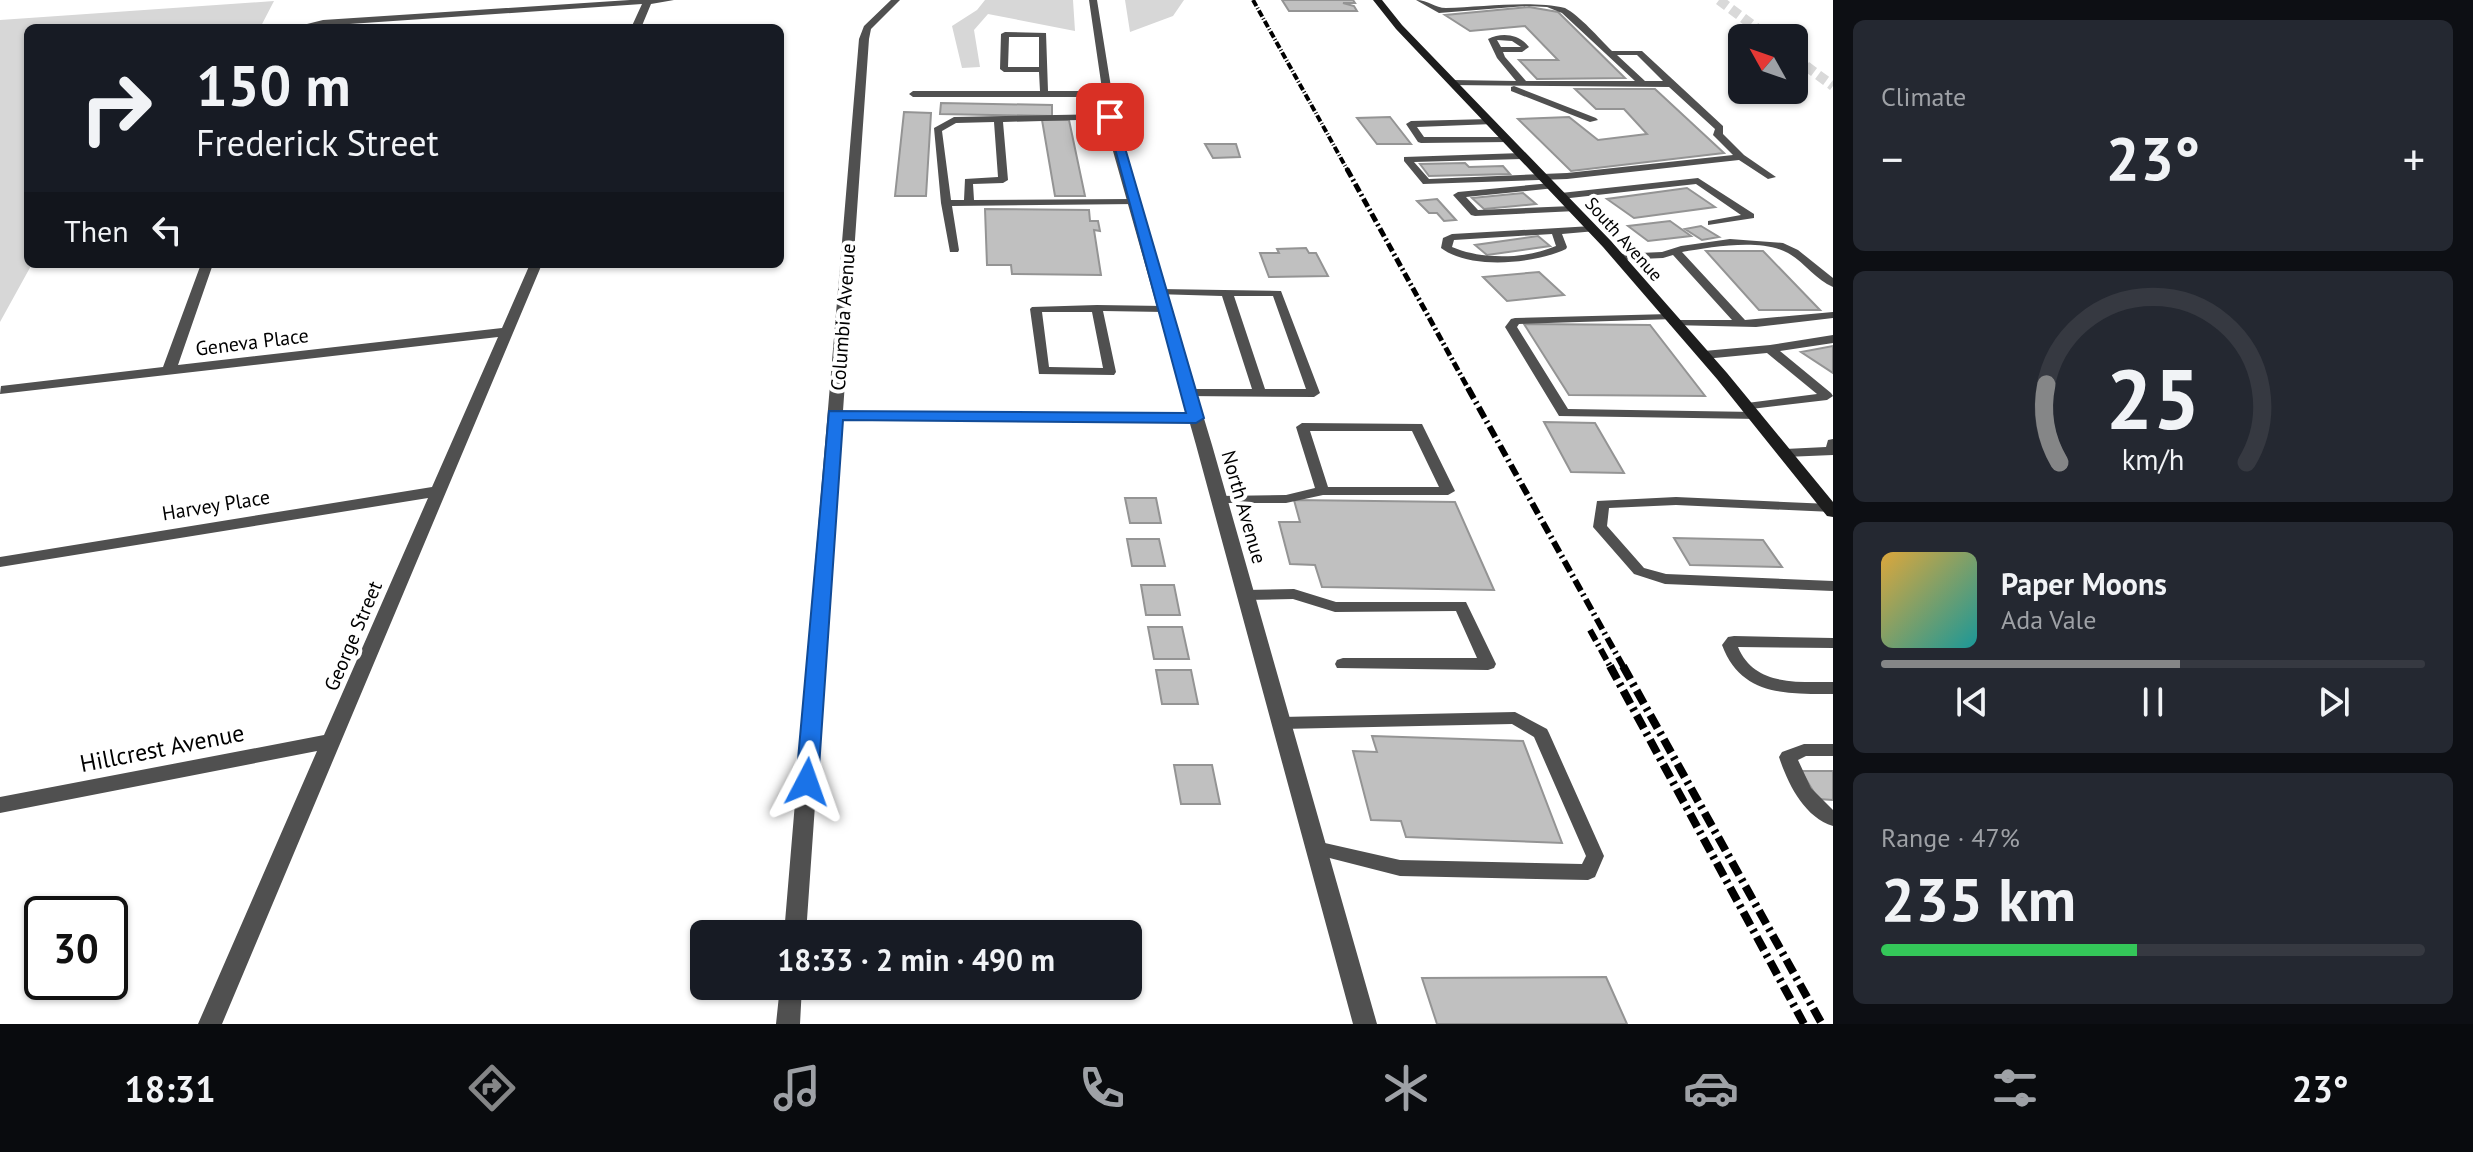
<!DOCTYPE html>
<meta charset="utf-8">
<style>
:root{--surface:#171b24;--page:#242831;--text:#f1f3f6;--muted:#9ea1a6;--line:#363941;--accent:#858687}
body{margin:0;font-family:"PT Sans",sans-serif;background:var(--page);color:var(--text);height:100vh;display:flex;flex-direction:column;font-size:30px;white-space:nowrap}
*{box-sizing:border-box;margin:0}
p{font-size:26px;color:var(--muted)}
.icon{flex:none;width:44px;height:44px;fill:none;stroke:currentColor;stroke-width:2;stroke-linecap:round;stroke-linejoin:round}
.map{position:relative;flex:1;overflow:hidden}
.side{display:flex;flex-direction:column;gap:20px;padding:20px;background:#0d0f14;width:640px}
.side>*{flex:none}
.top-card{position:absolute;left:24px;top:24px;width:760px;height:244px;border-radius:12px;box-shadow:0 2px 6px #0004;background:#171b24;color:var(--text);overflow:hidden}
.needle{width:52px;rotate:310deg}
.fabs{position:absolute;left:1728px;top:24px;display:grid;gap:16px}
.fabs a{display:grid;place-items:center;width:80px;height:80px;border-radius:12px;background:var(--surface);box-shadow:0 2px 6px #0004;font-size:40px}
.speed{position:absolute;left:24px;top:896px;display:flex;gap:16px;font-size:40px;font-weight:700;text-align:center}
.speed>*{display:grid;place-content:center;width:104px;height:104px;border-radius:50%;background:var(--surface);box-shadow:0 2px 6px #0004;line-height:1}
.speed .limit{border:4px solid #111;border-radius:12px;background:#fff;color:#111}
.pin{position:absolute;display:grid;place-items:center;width:68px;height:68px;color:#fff;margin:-34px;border-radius:16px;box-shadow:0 4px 12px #0006}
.me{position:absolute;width:88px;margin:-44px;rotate:4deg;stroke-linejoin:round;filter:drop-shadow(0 0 6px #0008)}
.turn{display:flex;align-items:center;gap:28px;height:168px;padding:0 40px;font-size:36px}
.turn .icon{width:104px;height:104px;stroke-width:2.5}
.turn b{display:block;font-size:56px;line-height:68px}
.then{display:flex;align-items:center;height:76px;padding:0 40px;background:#0003;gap:16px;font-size:30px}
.big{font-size:60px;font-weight:700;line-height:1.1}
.side .card{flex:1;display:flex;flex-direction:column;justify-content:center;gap:12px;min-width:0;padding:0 28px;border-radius:12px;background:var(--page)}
.side .dial{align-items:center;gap:0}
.dial svg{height:208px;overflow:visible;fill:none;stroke:var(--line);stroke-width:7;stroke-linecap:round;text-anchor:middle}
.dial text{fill:var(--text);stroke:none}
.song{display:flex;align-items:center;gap:24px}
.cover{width:96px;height:96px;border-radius:12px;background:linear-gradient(135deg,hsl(40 70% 55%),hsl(180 70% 35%))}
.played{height:8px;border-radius:4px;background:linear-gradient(90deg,var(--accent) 55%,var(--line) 55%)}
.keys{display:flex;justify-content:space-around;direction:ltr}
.heat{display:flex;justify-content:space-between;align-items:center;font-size:44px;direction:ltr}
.charge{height:12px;border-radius:6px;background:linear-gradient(90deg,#34c759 47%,var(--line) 0)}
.trip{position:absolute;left:690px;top:920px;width:452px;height:80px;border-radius:12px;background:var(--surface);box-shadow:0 2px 6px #0004;font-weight:700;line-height:80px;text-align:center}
.dock{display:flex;height:128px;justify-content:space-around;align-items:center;background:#090b0e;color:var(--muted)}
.dock .icon{width:56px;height:56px}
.dock .on{color:var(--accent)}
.dock b{font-size:36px;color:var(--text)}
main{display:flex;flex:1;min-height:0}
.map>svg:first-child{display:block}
.green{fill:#d7d7d7}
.building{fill:#c0c0c0;stroke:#949494;stroke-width:2}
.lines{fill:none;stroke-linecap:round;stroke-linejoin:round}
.tertiary-tunnel{stroke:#d9d9d9;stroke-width:10;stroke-dasharray:10 5;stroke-linecap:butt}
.service{fill:#505050;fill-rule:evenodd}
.minor{fill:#505050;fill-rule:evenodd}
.tertiary{fill:#505050;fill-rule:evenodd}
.secondary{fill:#1d1d1d;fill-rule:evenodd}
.rail-far3{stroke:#000;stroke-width:4;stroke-dasharray:7 2 1 2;stroke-linecap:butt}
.rail-far2{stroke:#000;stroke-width:5;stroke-dasharray:9 3 2 3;stroke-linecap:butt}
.rail-far1{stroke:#000;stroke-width:6;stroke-dasharray:12 4 2 4;stroke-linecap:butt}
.rail{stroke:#000;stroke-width:8;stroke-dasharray:15 5 3 5;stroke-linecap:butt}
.route{fill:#1a73e8;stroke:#114b97;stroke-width:2}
.labels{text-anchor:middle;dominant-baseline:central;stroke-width:8;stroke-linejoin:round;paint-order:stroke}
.far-street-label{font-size:18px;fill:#000;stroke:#fff}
.street-label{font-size:20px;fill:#000;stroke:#fff}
.near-street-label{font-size:24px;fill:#000;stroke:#fff}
</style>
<main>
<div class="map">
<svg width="1833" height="1024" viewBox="0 0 1833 1024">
<rect width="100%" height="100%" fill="#fff"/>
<path class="green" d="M985,0h88l2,31 -87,-17 -14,16 6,37 -18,1 -10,-42 25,-16z
M1125,0h59l-11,16 -43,16z
M274,1l-14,27h-232v236h4l-32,58v-302z"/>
<path class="building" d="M1282,0h71l2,3h-12l11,3 3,5h-68z
M1529,7l29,5 67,66 -88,1 -18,-19h39l-33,-34 -55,5 -25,-16z
M1575,89h80l69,64 -153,18 -53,-52 51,-2 29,23 49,-6 -23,-25h-28z
M941,103l111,2v11l-112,-2z
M904,112l27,1 -5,83h-31z
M1390,117l21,27h-34l-20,-26z
M1042,120h27l16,76h-30z
M1205,144h31l4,13 -27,1z
M1465,163l4,4 34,-1 7,8 -81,2 -9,-12z
M1687,188l28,19 -81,11 -27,-19z
M1523,193l13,11 -52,5 -12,-11z
M1437,199l19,21 -12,1 -7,-8h-8l-12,-12z
M985,209l104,1 1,11h8l2,10 -6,-1 7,45 -89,-1 -1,-9h-24z
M1670,221l21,15 -43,5 -20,-15z
M1701,226l18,11 -17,3 -17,-11z
M1538,236l12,10 -63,9 -12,-10z
M1306,248l3,5h7l12,23 -59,1 -9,-24h19l-2,-4z
M1706,251h57l57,59h-61z
M1539,272l25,23 -57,6 -24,-24z
M1524,324l126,1 55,71 -136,-1z
M1833,346v27l-32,-21z
M1544,422l51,1 29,50 -53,-1z
M1125,498h31l5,25h-31z
M1294,500l161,2 39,88 -172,-3 -7,-22 -25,-1 -11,-42h21z
M1674,538l89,2 19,27 -92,-2z
M1127,539h32l6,27h-33z
M1141,585h33l6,30h-34z
M1148,627h34l7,32h-35z
M1156,670h35l7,34h-36z
M1372,736l151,5 39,102 -156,-6 -5,-16 -30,-1 -18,-69 24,1z
M1174,765h38l8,39h-39z
M1801,771h32v29l-15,-1z
M1606,977l21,47h-190l-15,-46z"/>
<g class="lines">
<path class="tertiary-tunnel" d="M1719,0l51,38
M1794,57l39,29"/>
<path class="service" d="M1416,0c12,0 19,8 30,8 35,-1 86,-8 119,0 15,8 34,30 47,43h30l81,75v8l21,21 32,22 -8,2 -29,-19 -172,19 -144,5 -19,-23v-4l118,-4 5,3 -5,3 -108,3 15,17 138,-6 166,-18 -20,-20 2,-6 -46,-42 -220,-2v-4l3,-1 64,1 -19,-23 -9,-19c14,-7 31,-5 41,8l-7,5h-19l2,5 21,24h109l-73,-68 -15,-6 -20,-1 -88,7zM1497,40l15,1 9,6h-20zM1617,55h20l26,26h-18z
M1005,32l41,1 2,58h57l4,3 -4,3h-192l-4,-3 4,-3h127l-1,-19h-35l-4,-3 1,-35zM1009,37h30v30h-31z
M1514,86l82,32 2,2 -8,2 -79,-31v-4z
M1110,114l3,1v4l-110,3 5,58 -5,3 -30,1 1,16 159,-1 5,3 -1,2 -185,2 7,44 -1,2h-8l-9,-49 -7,-75 20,-11zM994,122l4,55 -33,2 -1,21h-13l-9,-69 14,-8z
M1490,119l3,1v4l-76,3 7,10h82l3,1v4l-88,1 -3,-1 -12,-18 5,-3z
M1698,178l56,36v4l-46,7v-4l33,-6 -45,-31 -135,15 -5,-3 5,-3z
M1551,183l5,3 -1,2 -89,9 12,13 94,-4 4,1v4l-101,5 -4,-1 -18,-20 5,-3z
M1592,226l4,1v4l-34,3 5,13 -1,2c-32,15 -96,21 -125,-1l2,-10 9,-4zM1552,234l4,12c-30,13 -74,14 -104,1l2,-7z
M1730,239l53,4 15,7 35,28v9c-17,-7 -29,-25 -45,-34 -27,-15 -77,-6 -106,-1l63,68 88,-8v6l-77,9 -85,-2 -2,-2 6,-3h57l-59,-65 -10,3 -45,2 -5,-3 5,-3 44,-2 19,-6z
M1159,289l122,2 39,102 -6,4 -129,-1 -2,-3 2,-3 4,-1h63l-30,-93 -67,-2 -2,-2zM1234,296h39l33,93h-41z
M1097,305l67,1 6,3 -6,3 -61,-1 13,61 -2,3 -75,-1 -9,-65 2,-2zM1042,312h50l11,56 -54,-1z
M1670,314l6,3 -2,2 -155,5 -2,3 51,82 187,3 5,1 1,3 -1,3 -201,-3 -54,-89 6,-8 4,-1z
M1833,335v8l-53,8 51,42 2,3 -6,4 -84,10 -2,-3 6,-4 70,-9 -50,-41 -63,6 -6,-4 6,-4 66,-6z
M1302,423l120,1 33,67 -7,4h-125l-37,8h-72l-2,-3 2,-3 5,-1 67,-1 29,-7 -19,-61zM1310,431h102l27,56h-111z
M1833,439v16l-48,2 -7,-4 7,-4 41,-2 2,-7z
M1676,497l154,7h3v8l-157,-7 -67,3 -2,18 37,42 22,6 167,7v10l-168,-7 -31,-10 -41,-47 4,-26z
M1294,589l42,13h130l30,62 -2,4 -6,2 -151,-2 -2,-4 2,-4 6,-2h134l-21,-47 -121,1 -42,-13 -48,1 -8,-5 8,-5z
M1734,636l99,2v10l-95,-1c16,39 59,35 95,35v12c-47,0 -92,2 -111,-49l6,-8z
M1515,712l32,17 2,4 55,123 -9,21 -7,3 -188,-4 -90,-23 -3,-5 3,-5 6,-2 84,19 182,4 4,-8 -52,-119 -22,-13 -231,5 -6,-2 -2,-4 2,-4 6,-2z
M1804,744h29v12h-27l-8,4 13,28 22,22v16c-29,-9 -45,-42 -54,-69l3,-5z"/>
<path class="minor" d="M630,0h44l-23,4 -10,24h-10l11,-24 -351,24 32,-8z
M891,0h9l-29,29 -2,10 -26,372 353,3 7,4 -7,4 -354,-3 -36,515h-22l75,-895 5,-13z
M201,264h12l-35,101 324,-37 28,-64h12l-320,760h-24l119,-273 -317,62v-16l324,-62 104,-237 -428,69v-10l432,-70 66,-150 -498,57 1,-8 162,-19z
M780,986h22l-2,38h-24z"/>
<path class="tertiary" d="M1089,0h8l22,137 93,308 165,579h-24l-157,-579 -87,-308z"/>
<path class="secondary" d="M1373,0h9l20,25 209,216 116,132 106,129v15l-6,-1 -110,-137 -114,-132 -207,-218z"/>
<path class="rail-far3" d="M1253,0l95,171"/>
<path class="rail-far2" d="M1347,169l122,221"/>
<path class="rail-far1" d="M1468,388l156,280
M1590,630l21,38"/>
<path class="rail" d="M1610,666l194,358
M1623,666l199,358"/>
</g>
<path class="route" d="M1106,115l10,2 88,301 -8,5 -353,-3 -25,362 -3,6 -8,3 -8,-3 -3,-6 33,-371 357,2z"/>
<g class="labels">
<g class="far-street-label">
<text transform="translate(1624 239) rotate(48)">South Avenue</text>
</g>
<g class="street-label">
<text transform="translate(843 317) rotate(-86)">Columbia Avenue</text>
<text transform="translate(252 342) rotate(-7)">Geneva Place</text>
<text transform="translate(216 505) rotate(-9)">Harvey Place</text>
<text transform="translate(1244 507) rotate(74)">North Avenue</text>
<text transform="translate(353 636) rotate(-67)">George Street</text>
</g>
<g class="near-street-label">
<text transform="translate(162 748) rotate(-11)">Hillcrest Avenue</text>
</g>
</g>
</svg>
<div class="fabs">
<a><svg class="needle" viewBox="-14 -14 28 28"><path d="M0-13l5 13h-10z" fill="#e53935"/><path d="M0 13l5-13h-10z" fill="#9ea1a6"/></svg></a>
</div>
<div class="speed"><div class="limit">30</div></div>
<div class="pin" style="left:1110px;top:117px;background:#d93025"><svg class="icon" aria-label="arrive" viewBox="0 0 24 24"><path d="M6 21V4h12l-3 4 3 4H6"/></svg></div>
<svg class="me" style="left:807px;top:782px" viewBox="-20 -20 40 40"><path d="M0-17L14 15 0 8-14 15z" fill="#1a73e8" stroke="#fff" stroke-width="4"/></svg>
<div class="trip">18:33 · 2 min · 490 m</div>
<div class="top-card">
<div class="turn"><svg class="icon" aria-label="right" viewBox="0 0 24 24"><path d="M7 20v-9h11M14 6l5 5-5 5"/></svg><div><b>150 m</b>Frederick Street</div></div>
<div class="then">Then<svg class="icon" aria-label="left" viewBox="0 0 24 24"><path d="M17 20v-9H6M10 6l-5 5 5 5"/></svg></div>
</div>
</div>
<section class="side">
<div class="card"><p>Climate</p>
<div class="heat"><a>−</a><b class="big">23°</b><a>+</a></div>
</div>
<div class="card dial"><svg viewBox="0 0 100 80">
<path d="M14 69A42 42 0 1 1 86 69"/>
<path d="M14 69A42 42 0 0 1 9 39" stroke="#858687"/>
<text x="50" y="56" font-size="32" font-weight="700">25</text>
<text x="50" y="72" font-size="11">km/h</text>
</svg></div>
<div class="card">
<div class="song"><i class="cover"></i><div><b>Paper Moons</b><p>Ada Vale</p></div></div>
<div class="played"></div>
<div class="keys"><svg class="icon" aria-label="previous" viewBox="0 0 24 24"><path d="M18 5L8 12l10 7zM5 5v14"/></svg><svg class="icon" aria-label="pause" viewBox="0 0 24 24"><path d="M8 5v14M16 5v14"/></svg><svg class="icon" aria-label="next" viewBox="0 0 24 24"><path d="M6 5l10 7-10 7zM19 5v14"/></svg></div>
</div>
<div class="card"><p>Range · 47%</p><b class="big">235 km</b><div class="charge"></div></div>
</section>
</main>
<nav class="dock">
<b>18:31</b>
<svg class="icon on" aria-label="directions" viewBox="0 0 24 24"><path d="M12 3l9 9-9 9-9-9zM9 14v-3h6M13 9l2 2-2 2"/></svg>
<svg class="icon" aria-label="music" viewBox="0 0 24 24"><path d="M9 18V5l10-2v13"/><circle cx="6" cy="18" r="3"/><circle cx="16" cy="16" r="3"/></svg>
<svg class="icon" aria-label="phone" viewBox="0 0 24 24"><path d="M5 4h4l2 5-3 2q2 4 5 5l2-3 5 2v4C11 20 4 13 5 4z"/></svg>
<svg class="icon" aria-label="climate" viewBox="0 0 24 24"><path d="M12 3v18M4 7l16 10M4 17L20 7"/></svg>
<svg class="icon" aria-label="car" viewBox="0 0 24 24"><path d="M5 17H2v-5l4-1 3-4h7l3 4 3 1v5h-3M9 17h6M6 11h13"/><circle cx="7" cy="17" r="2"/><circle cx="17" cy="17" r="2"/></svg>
<svg class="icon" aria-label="filters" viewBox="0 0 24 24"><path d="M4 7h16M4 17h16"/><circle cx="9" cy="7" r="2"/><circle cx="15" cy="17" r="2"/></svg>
<b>23°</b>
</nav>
